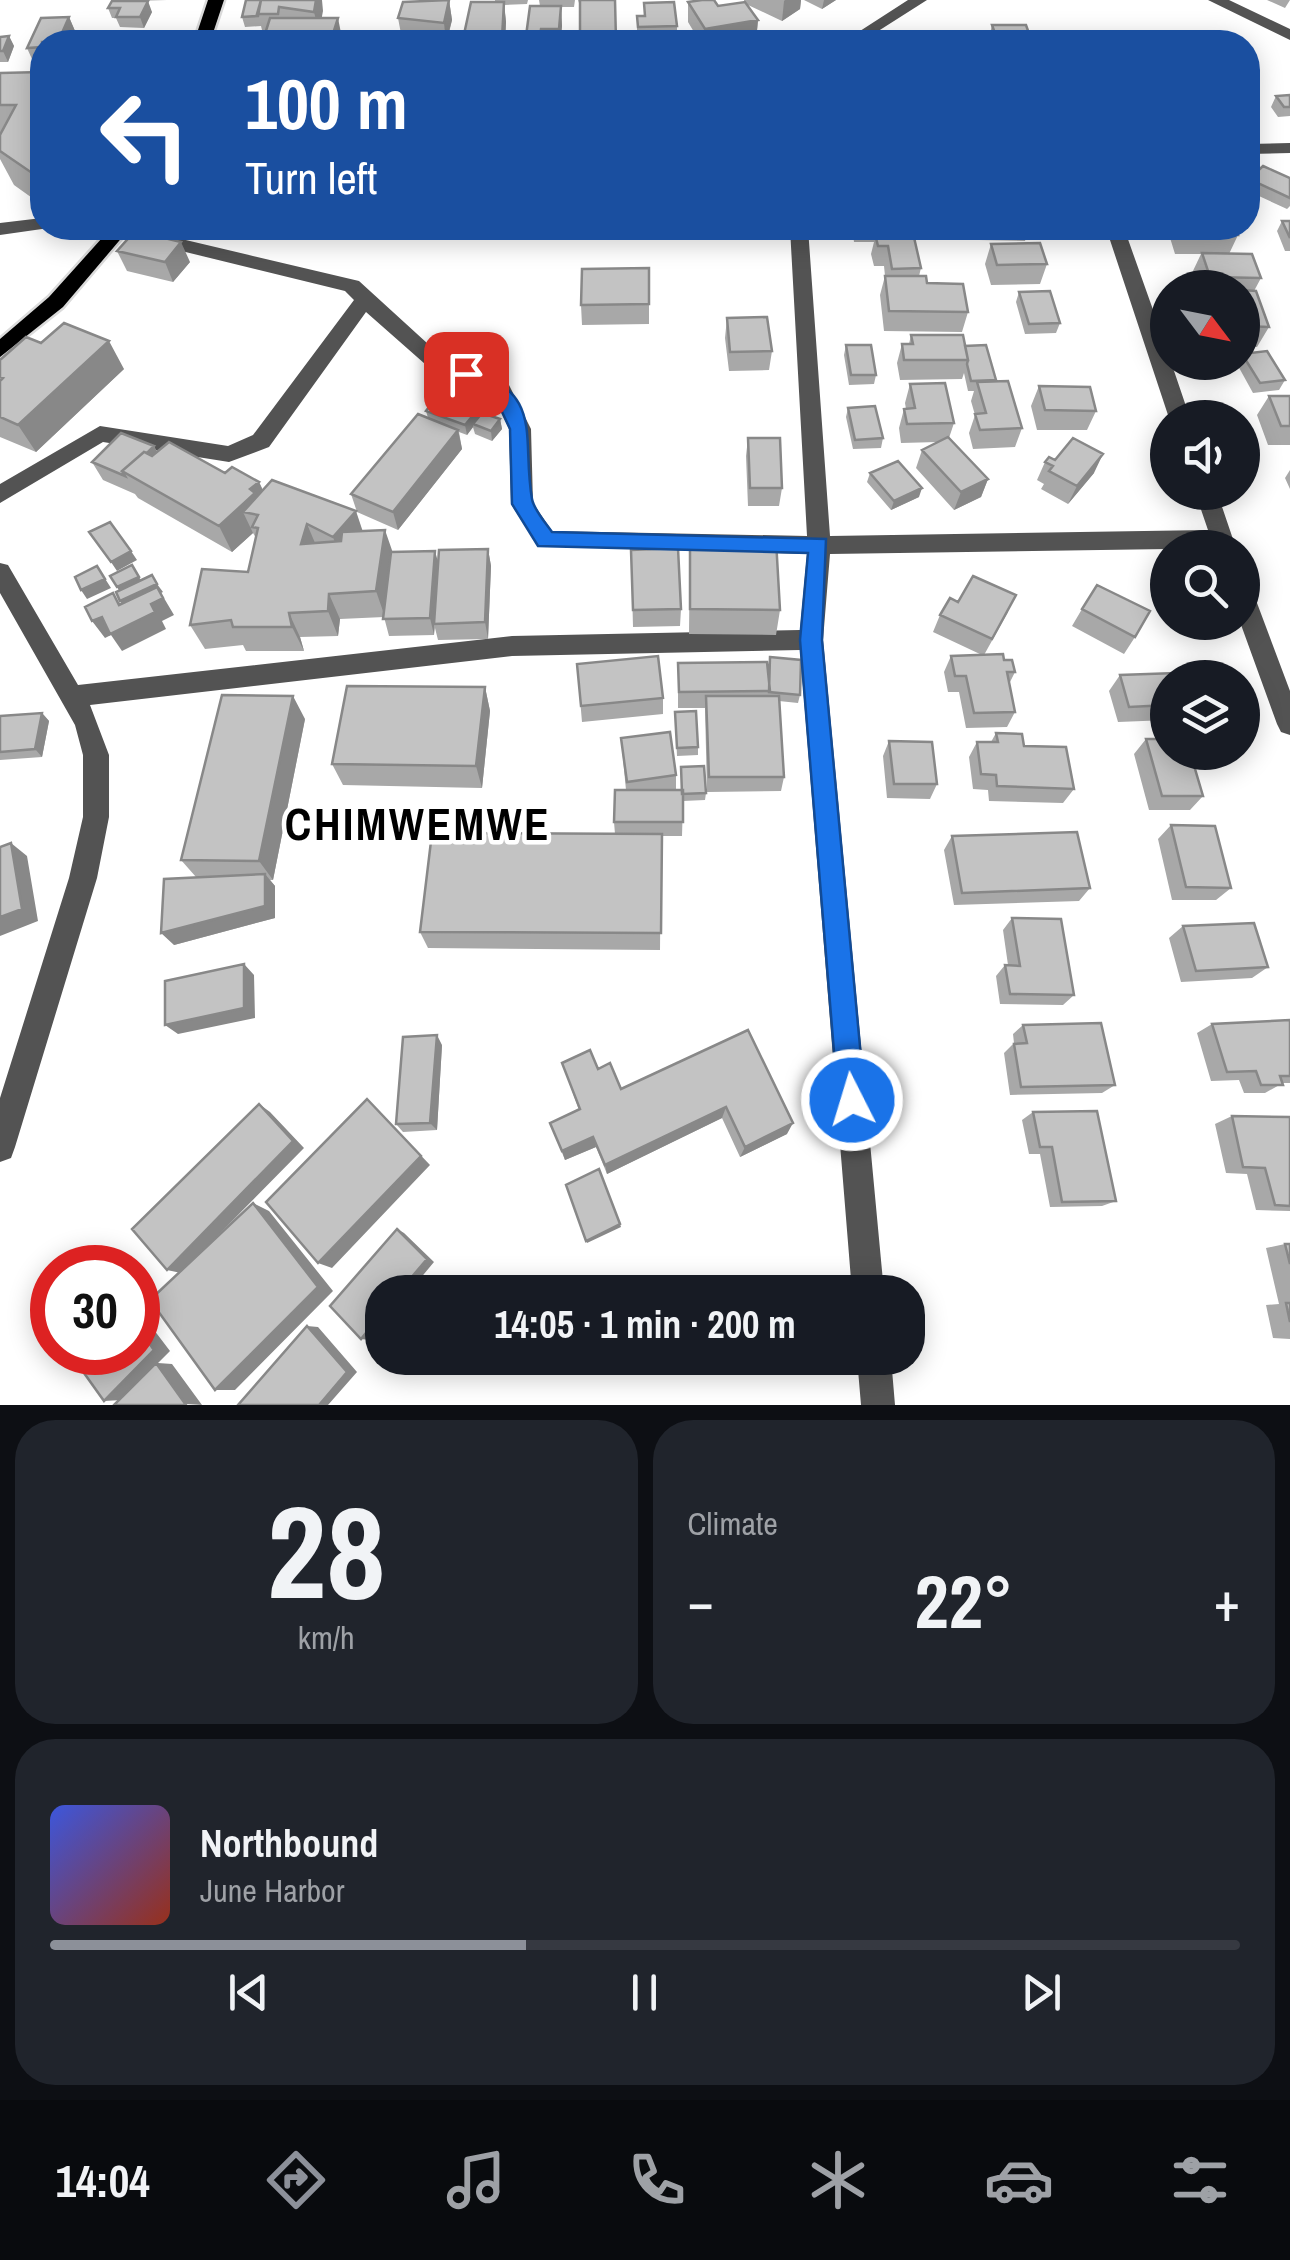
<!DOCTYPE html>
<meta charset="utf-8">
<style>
:root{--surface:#171b24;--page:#20242c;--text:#f1f3f6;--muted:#9ea1a6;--line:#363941;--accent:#8c9099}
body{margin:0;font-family:"Archivo Narrow",sans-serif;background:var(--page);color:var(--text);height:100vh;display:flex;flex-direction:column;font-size:38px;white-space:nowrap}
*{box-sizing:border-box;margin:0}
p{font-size:32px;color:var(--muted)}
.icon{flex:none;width:55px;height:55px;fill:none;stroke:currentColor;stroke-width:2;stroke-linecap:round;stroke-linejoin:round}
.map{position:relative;height:1405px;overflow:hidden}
.drawer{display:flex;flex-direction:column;gap:15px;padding:15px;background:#0d0f14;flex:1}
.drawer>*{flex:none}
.guide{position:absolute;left:30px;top:30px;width:1230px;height:210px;border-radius:40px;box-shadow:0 5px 25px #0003;background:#1a4fa0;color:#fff;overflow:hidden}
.needle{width:65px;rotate:122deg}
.controls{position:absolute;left:1150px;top:270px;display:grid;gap:20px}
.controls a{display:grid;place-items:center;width:110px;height:110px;border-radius:50%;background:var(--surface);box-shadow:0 5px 25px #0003;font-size:50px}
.speed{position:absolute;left:30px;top:1245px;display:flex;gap:20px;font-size:50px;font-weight:700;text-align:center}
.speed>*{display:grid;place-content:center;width:130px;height:130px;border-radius:50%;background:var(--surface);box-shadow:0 5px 25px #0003;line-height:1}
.speed .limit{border:15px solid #d22;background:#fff;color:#111}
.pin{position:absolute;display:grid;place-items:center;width:85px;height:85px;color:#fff;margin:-42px;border-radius:20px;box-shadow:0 5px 15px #0006}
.me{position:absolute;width:110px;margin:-55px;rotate:355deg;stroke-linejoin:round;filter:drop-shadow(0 0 8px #0008)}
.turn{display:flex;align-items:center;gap:35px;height:210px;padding:0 50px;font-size:45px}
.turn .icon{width:130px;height:130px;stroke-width:2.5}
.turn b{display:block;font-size:70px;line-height:85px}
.big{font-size:75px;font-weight:700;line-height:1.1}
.drawer .card{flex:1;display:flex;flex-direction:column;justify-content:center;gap:15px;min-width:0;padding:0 35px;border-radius:40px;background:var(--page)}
.drawer .dial{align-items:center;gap:0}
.dial b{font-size:130px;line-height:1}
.song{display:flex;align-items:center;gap:30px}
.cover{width:120px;height:120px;border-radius:15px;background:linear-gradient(135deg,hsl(230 70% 55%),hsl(10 70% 35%))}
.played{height:10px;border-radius:5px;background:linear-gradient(90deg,var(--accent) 40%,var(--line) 40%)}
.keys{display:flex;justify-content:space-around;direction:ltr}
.heat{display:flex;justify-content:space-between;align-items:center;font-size:55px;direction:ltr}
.drawer .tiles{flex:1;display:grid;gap:15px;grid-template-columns:1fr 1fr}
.card:last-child{grid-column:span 2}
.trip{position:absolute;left:365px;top:1275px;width:560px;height:100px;border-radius:40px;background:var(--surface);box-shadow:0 5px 25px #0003;font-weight:700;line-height:100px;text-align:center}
.dock{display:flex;height:160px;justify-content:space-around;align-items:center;background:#090b0e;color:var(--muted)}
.dock .icon{width:70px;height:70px}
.dock .on{color:var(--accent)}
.dock b{font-size:45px;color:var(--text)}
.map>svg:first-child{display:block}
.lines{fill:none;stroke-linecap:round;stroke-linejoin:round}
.major-casing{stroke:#dbdbdb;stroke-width:5}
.minor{fill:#535353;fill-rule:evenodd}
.major{fill:#000;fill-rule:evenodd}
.wall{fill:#a8a8a8}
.shaded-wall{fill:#888}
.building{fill:#c3c3c3;stroke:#888;stroke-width:2.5}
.route{fill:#1a73e8;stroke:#114b97;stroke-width:2.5}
.labels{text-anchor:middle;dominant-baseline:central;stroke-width:9;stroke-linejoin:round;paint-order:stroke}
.district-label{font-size:45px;font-weight:bold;letter-spacing:2.5px;fill:#000;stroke:#fff}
</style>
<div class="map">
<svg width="1290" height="1405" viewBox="0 0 1290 1405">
<rect width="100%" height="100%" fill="#fff"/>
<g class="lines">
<defs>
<path id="major" d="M208,0h16l-14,42h-16z
M111,228h19l-67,79 -63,50v-18l49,-42z"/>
</defs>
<use href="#major" class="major-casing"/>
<path class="minor" d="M908,0h19l-66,42h-18z
M1208,0h21l61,29v11z
M1290,143v10l-42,1v-10z
M42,218v10h7l-49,7v-12z
M103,228h32l224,53 80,73 70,31 22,44 2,74 19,28 255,5 -17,-308h18l22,308 378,-6 -13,-38h22l19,56 -406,6 -7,86 61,652h-32l-52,-642 -288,6 -422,49 19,50v62l-12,61 -82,269 -4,11 -11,4v-64l69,-220 14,-61v-62l-8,-30 -75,-132v-30l8,2 70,120 434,-49 288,-6 7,-76 -269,-8 -27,-42 -2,-75 -15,-34 -69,-31 -59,-52 -97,135 -40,15 -126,-20 -103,61v-19l100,-58 128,20 25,-11 101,-135 -9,-9 -233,-57z
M1106,228h18l44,124v10h3l19,56h-21z
M1242,586l12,9 36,96v44l-9,-3 -4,-8 -37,-102z
M857,1358h34l4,47h-34z"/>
<use href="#major" class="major"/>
</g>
<path class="wall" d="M117,0h50l-34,1 19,11 -8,16 -24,-1 -4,-9h-4l-4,-10z
M246,0h76v18l20,20 -1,4h-75l-1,-8h-2l-2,-8 -16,1 -3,-10z
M449,0l3,20 -5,22 -45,-3 -4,-21z
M495,0h33l-1,4 -23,1 2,17 -1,20h-41l-1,-3 32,-37z
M539,0h36l-1,7h-13l1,19 -1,16h-34l-1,-6 14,-30z
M578,0h37l1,42h-35l-1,-39h-1z
M744,0h57l-1,9 -18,12 -34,-16 10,15 -2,21 -11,1h-45l-12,-20v-20l30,4 26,-4z
M804,0h32l-14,9z
M1267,0h23l-5,8z
M644,3l33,23v16h-40v-26h7z
M69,17l9,21 -3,4h-33v26h-6l-9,-20 14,-30z
M992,25l40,17h-44z
M9,36l5,10 -6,16h-8v-25z
M42,72v133l-28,-20 -14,-26v-86z
M1290,95v21l-12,1 -7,-10 5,-11z
M1290,178v28l-3,3 -39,-18 1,-12z
M1282,221h8v30h-5l-8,-20z
M344,228h29v3l-28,1z
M441,228h54l-53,1z
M852,228h62l-1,5 8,35 -2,8 49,36 -6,20 -78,-1 -4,-36 5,-19 -1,-10h-10l-3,-12 3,-12h-20z
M977,228h51v3l-3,10 -46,-1z
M1167,228h69l2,7 -9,19 32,24 -7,13 15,36 -12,20 -15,-1v-58h-46l-4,-15 9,-19h-26z
M991,244l56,20 -7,20 -49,1 -6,-21z
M117,251l73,11 -17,20 -46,-11z
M649,268v56l-67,1 -1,-20z
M1019,292l41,31 -4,10 -31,1 -9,-32z
M727,318l45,33 -3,19 -40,1 -4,-33z
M911,335l54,11 31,34 26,48 -7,19 -42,2 -4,-16 6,-18 -4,-14 3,-10h-6l-4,-18 -2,6 -62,1 -3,-17 5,-19h7z
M41,343l83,26 -88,83 -36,-15v-77z
M846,345l30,30 -2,9 -25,1 -5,-30z
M1242,354l43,26 -6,10 -26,3 -16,-29 5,-2z
M910,384l44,39 -5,15 39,41 -7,18 -27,13 -38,-42 6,-18 16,-8 -37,1 -2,-15 5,-19h2l-1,-6z
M438,385l61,9 -15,17 -4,-1 1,5 19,4 2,10 -10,12 -17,-7 -2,-7 -6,8 -8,-3 3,17 -64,81 -41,-18 -6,-18 77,-76 -2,-7 14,-17z
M1039,386l57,25 -9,19h-50l-6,-24z
M1269,396h21v49h-22l-11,-30z
M848,408l35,30 -2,10 -28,1 -7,-32z
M748,438l34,50 -3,18h-31l-2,-50z
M154,446l3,6 68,21 34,9 4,8 99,41 30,21 46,10 50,-13 3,17 -3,73 -50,1 -3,-12 -1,7 -45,1 -5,-19 -44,2 -2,17 -38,1 4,14h-58l-3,-6 -38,4 -15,-24 58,-53 8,-34 -3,-5 -21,19 -94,-54 -3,-4 -32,-14 -11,-18z
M1055,460l39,13 -26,31 -27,-15 3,-5 -7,-4 8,-18z
M1290,470v19l-5,-11z
M870,473l49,24 -28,13 -24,-28z
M690,539l90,71 -4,25 -87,-1z
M631,550l50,59 -1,17 -47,1z
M958,602l50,10 -24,43 20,5 11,12 -6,12 6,28 -8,15 -41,1 -7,-36h-11l-4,-20 7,-16 31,-1 -49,-23 7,-17z
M1082,609l53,28 -11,17 -52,-28z
M770,657l30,38 -2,8 -19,-2 5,76 -3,14 -74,1 -2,-84h-27v-45l91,12z
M577,664l86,34v16l-81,8z
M1120,675l48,3v42l-50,2 -9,-31z
M485,687l5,24 -8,77 -139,-3 -11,-21z
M675,712l23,35v8l-21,1z
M42,713l7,8 -7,36 -42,3v-44z
M305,719l-32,161h-3l5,6v32l-101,27 22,-68 -15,-17z
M996,733l28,13 50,43 -11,14 -74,-2 -1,-11 -15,-1 -4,-32 8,-15h14z
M621,738l55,37v15h6l-1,-23 25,26 -1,7 -22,1 -1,35h-21l-1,114 -232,-2 -8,-16 195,-98 -1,-12 12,-32z
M1146,739l57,57 -13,14h-41l-15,-56z
M889,741l48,43 -7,15 -43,-1 -4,-42z
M1171,825l60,63 -15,12h-44l-14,-61z
M952,836l138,52 -11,13 -125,4 -10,-55z
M1012,918l62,77 -11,10 -63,-1 -4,-28 9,-11h3l-5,-35z
M1183,926l85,41 -16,11 -71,4 -12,-44z
M1290,1020v63h-7l-18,10h-21l-5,-13 -28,1 -14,-48 15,-9z
M1023,1025l92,60 -13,8 -92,2 -6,-42 10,-10 -1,-9z
M748,1030l39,104 -47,23 -18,-39 -115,56 -11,-27 -31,13 -15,-37 29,-13 -17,-47 36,6 23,20z
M442,1045l-5,85 -34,2 -7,-8z
M1033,1112l83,89 -14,5 -52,1 -10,-53h-11l-7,-34z
M1232,1116l58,1v94l-34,-1 -9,-36 -21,-1 -11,-49z
M1285,1244h5v95l-17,-1 -7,-33 13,-1 -13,-56z"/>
<path class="shaded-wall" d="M316,0h6l1,11 -4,21 -5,-20z
M449,0l3,20 -6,22 -2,-19z
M785,0h16l-1,9 -18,12 2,-20z
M824,0h12l-14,9z
M148,1l4,11 -8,16 -4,-11z
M504,2l2,20 -1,20h-3z
M561,6l1,20 -2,16 -1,-13z
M69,17l9,21 -3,4h-17z
M338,18l4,20 -1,4h-7l-2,-5z
M758,20l-2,21 -11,1h-41l1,-13z
M9,36l5,10 -6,16 -5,-11z
M42,173v17l-7,-15z
M181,242l9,20 -17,20 -8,-20z
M109,341l15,28 -88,83 -18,-27z
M497,384l2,10 -15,17 -2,-9z
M479,408l2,10 -8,6v3l-6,8 -2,-10z
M500,419l2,10 -10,12 -1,-10z
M458,430l4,19 -64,81 -5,-18z
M154,446l9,19 -36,8z
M1103,454l-9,19 -26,31 9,-18z
M988,479l-7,18 -27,13 7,-18z
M259,482l12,27 -28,3 10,21 -21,19 -13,-26 31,-37z
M922,488l-3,9 -28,13 3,-9z
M356,511l9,27 -23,25 -9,-26z
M307,524l11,26 -17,-6z
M385,530l9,26 -9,61 -9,-26z
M488,549l3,17 -3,73 -3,-17z
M131,551l6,9 -20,11 -6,-9z
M435,551l5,18 -6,55v11l-4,-17z
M97,566l14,22 -24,11 -6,-9z
M139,577l5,8 -22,11 -5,-9z
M157,584l6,8 -2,1 13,22 -12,6 4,8 -44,22 -11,-16 -6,3 -13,-17 10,-4 24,-7 -6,-9z
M329,594l11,25 -2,17 -10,-25z
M289,613l11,24 4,14 -12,-24z
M485,687l5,24 -8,77 -6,-22z
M293,696l12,23 -32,161 -14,-19z
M42,713l7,8 -7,36 -7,-8z
M11,843l16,13 11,65 -38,15v-19z
M265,874l10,12v32l-101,27 -13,-12z
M244,964l10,11 1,43 -77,16 -13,-9z
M437,1035l5,10 -5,85 -7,-7z
M367,1099l63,66 -98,103 -14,-5z
M259,1104l11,8 34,36 -123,125 -14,-3z
M726,1107l-4,11 -115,56 -2,-9z
M793,1123l-6,11 -47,23 5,-10z
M593,1137l3,10 -31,13 -3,-9z
M253,1203l16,8 64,80 -98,99h-20z
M620,1224l1,3 -34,16 -1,-2z
M397,1229l7,4 30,29 -25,30h-10z
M138,1309l32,42 -12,12 14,1 30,41 -80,-5 -18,1 34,-73z
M382,1313v11l-12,16 -9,-1z
M307,1326l11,1 39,45 -29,33h-9z"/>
<path class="building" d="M246,0h15l-3,16 -16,1z
M261,0h55l-2,12 -35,-5 -1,7h-21z
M449,0l-5,23 -46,-5 5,-16z
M580,0h35l1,40 -23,1v-7h-13z
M702,0h12l4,6 27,-4 13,18 -53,9 -17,-27z
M112,1h36l-8,16h-24l4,-9h-12z
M471,2h33l-2,36 -39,1z
M674,2l3,24 -39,1 -1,-11h8l-1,-13z
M530,6h31l-2,23h-18l-1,7h-14z
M69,17l-11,25h-16v5l-15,1 14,-30z
M270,18h68l-6,19h-68z
M992,25h34l6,17h-34z
M9,36l-6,15h-3v-14z
M42,72v101l-7,2 -35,-24v-16l16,-30h-16v-32z
M1290,95v12h-6l-8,-11z
M1263,166l27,12v20l-41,-19z
M1282,221h8v17z
M981,228h47v3l-46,-1z
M1182,228h54l2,7 -53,-1z
M135,231l46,11 -16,20 -48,-11z
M913,233l8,35 -29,1 -4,-23h-10l-3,-12z
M1040,243l7,21 -50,1 -6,-21z
M1202,253l50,1 9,24 -51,-1z
M649,268v36l-68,1 1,-36z
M885,276h41l1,7 36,1 5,28 -79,-1z
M1242,290l14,1 13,36 -27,-1z
M1050,291l10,32 -31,1 -10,-32z
M767,317l5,34 -42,1 -3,-34z
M64,323l45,18 -91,84 -18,-8v-36l3,-3 -3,-1v-17l26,-23 15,6z
M911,335h52l5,25h-64l-2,-16h11z
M846,345h25l5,30h-25z
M986,345l10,35 -25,1 -4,-17 1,-4 -3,-14z
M1267,351l18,29 -25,3 -18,-29z
M452,367l45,17 -15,18 -44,-17z
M1008,381l14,47 -42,2 -5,-16 11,-1 -9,-31z
M945,383l9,40 -47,1 -3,-15 11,-1 -5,-24z
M1039,386l51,1 6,24 -51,-1z
M440,393l39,15 -14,17 -39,-14z
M1269,396h21v30h-9z
M875,406l8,32 -28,2 -7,-32z
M482,413l18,6 -9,12 -18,-7z
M418,414l40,16 -65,82 -42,-18z
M121,433l33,13 -7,7 -3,-1 -22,19 3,5 -33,-14z
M948,437l40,42 -27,13 -39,-42z
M748,438h32l2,50h-32z
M1073,438l30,16 -26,32 -28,-15 4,-5 -8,-4 4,-5 6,3z
M169,442l56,31 7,-6 27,15 -9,7 5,4 -36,33 -97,-55 22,-19 8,4z
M898,461l24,27 -28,13 -24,-28z
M272,480l84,31 -23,26 -26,-13 -6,20 40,-3 1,-9 43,-2 -9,61 -47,3 -1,17 -39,2 3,14h-59l-2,-7 -41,5 12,-56 46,3 10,-44 -6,-1 6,-12 -15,-3z
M110,522l21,29 -20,11 -22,-30z
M690,539l86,1 4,70 -90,-1z
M678,548l3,61 -48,1 -2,-60z
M488,549l-3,73 -51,2 5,-74z
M435,551l-5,67 -47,1 8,-67z
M132,565l7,12 -22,10 -7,-11z
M97,566l8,13 -24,11 -6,-13z
M152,575l5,9 -37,17 -4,-9z
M973,576l43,19 -24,44 -52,-24 10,-17 8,4z
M1097,585l53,26 -15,26 -53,-28z
M157,587l6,11 -12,6 4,8 -45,22 -8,-17 -10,4 -7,-14 28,-14 6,12z
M1003,654l1,6h8l3,12h-8l8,40 -41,1 -8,-37h-11l-4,-20z
M658,656l5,42 -82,8 -4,-42z
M770,657l31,3 -1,35 -31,-3z
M767,662l3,29 -91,1 -1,-29z
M1176,673l1,5h-9v27l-39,2 -9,-32z
M347,686l138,1 -9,79 -144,-2z
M222,695l71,1 -34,165 -78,-1z
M706,696h73l5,81h-75z
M696,711l2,36 -21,1 -2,-36z
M42,713l-7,36 -35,3v-36z
M670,732l6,43 -49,7 -6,-44z
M996,733l26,1 2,12 42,1 8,42 -77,-3 -1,-11 -15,-1 -4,-32h21z
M1146,739h22v13h22l13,44h-41z
M889,741l43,1 5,42h-43z
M704,766l2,27 -24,1 -1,-27z
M615,790h68v32h-69z
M1171,825l44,1 16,62 -45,-1z
M1077,832l13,56 -128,5 -10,-57z
M432,833l230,1 -1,99 -241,-1z
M11,843l11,66 -22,8v-70z
M265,874v32l-104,27 3,-54z
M1012,918l49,1 13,76 -64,-1 -5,-29 15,1z
M1254,923l14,44 -72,4 -13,-45z
M244,964v44l-79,17v-44z
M1290,1020v56h-10l3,9h-22l-5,-14 -29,1 -15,-48z
M1101,1023l14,62 -94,2 -7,-43 13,-1 -4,-18z
M748,1030l45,93 -48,24 -19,-40 -121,58 -12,-28 -31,14 -12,-28 30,-14 -18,-46 28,-13 8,19 12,-6 11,26z
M437,1035l-7,88 -34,1 7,-87z
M367,1099l54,57 -103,107 -52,-61z
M259,1104l34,37 -126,129 -35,-41z
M1097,1111l19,90 -54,1 -10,-55h-12l-7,-35z
M1232,1116l58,1v89l-15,-1 -10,-37 -22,-1z
M599,1169l21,55 -34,17 -20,-56z
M253,1203l65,84 -103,103 -65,-90z
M397,1229l30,30 -28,33h-17v21l-21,26 -31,-33z
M1285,1244h5v20z
M1286,1303h4v19z
M307,1326l40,46 -28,33h-81z
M138,1328l16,22 -50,51 -35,-49h69z
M156,1363l30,42h-72z"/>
<path class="route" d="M466,368c80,25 55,68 66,131 2,11 13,23 20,33l274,7 -4,101 43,460 -4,10 -9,4 -10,-4 -4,-10 -38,-460 8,-87 -270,-7 -26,-42 -2,-75 -16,-34 -34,-16 -3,-5z"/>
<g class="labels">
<g class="district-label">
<text x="418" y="823">CHIMWEMWE</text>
</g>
</g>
</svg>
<div class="controls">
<a><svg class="needle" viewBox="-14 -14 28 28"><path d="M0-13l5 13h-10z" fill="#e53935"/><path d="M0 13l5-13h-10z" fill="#9ea1a6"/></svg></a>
<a><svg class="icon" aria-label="sound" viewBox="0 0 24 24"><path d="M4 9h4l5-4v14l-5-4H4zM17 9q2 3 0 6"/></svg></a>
<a><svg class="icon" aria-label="search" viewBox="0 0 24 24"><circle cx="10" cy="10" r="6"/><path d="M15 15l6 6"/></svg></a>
<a><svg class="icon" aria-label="layers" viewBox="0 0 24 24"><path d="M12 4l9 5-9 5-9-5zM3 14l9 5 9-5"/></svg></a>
</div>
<div class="speed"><div class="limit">30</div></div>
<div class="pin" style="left:466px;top:374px;background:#d93025"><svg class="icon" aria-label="arrive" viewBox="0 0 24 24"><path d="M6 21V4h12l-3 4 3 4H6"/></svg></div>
<svg class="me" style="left:852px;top:1100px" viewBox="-20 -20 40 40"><circle r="17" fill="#1a73e8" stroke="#fff" stroke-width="3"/><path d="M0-11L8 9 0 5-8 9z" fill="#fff"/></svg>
<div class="trip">14:05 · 1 min · 200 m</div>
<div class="guide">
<div class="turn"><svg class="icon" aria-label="left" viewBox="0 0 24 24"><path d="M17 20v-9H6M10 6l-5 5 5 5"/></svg><div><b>100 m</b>Turn left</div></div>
</div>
</div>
<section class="drawer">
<div class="tiles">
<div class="card dial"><b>28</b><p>km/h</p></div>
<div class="card"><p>Climate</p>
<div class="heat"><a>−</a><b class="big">22°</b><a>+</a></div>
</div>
<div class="card">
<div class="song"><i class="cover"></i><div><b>Northbound</b><p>June Harbor</p></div></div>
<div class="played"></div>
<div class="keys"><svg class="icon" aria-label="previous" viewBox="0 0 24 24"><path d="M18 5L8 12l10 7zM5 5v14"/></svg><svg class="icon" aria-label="pause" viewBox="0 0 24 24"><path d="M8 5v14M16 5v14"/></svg><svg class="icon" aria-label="next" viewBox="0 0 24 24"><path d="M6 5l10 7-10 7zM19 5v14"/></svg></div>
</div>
</div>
</section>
<nav class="dock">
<b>14:04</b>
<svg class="icon on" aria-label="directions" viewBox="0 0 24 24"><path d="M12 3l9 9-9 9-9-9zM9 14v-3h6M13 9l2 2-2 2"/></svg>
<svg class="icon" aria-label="music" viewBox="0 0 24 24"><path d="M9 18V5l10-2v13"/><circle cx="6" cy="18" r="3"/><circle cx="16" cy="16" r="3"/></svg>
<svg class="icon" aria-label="phone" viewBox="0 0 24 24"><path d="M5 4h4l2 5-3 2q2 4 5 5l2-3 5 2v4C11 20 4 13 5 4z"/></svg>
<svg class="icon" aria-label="climate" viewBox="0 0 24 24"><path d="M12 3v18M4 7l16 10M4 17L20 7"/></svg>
<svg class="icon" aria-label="car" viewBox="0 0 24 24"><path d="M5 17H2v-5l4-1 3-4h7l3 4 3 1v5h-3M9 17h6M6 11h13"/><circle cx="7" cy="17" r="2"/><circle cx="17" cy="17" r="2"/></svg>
<svg class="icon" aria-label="filters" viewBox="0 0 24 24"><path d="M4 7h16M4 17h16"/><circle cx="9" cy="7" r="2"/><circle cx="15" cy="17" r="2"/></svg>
</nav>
